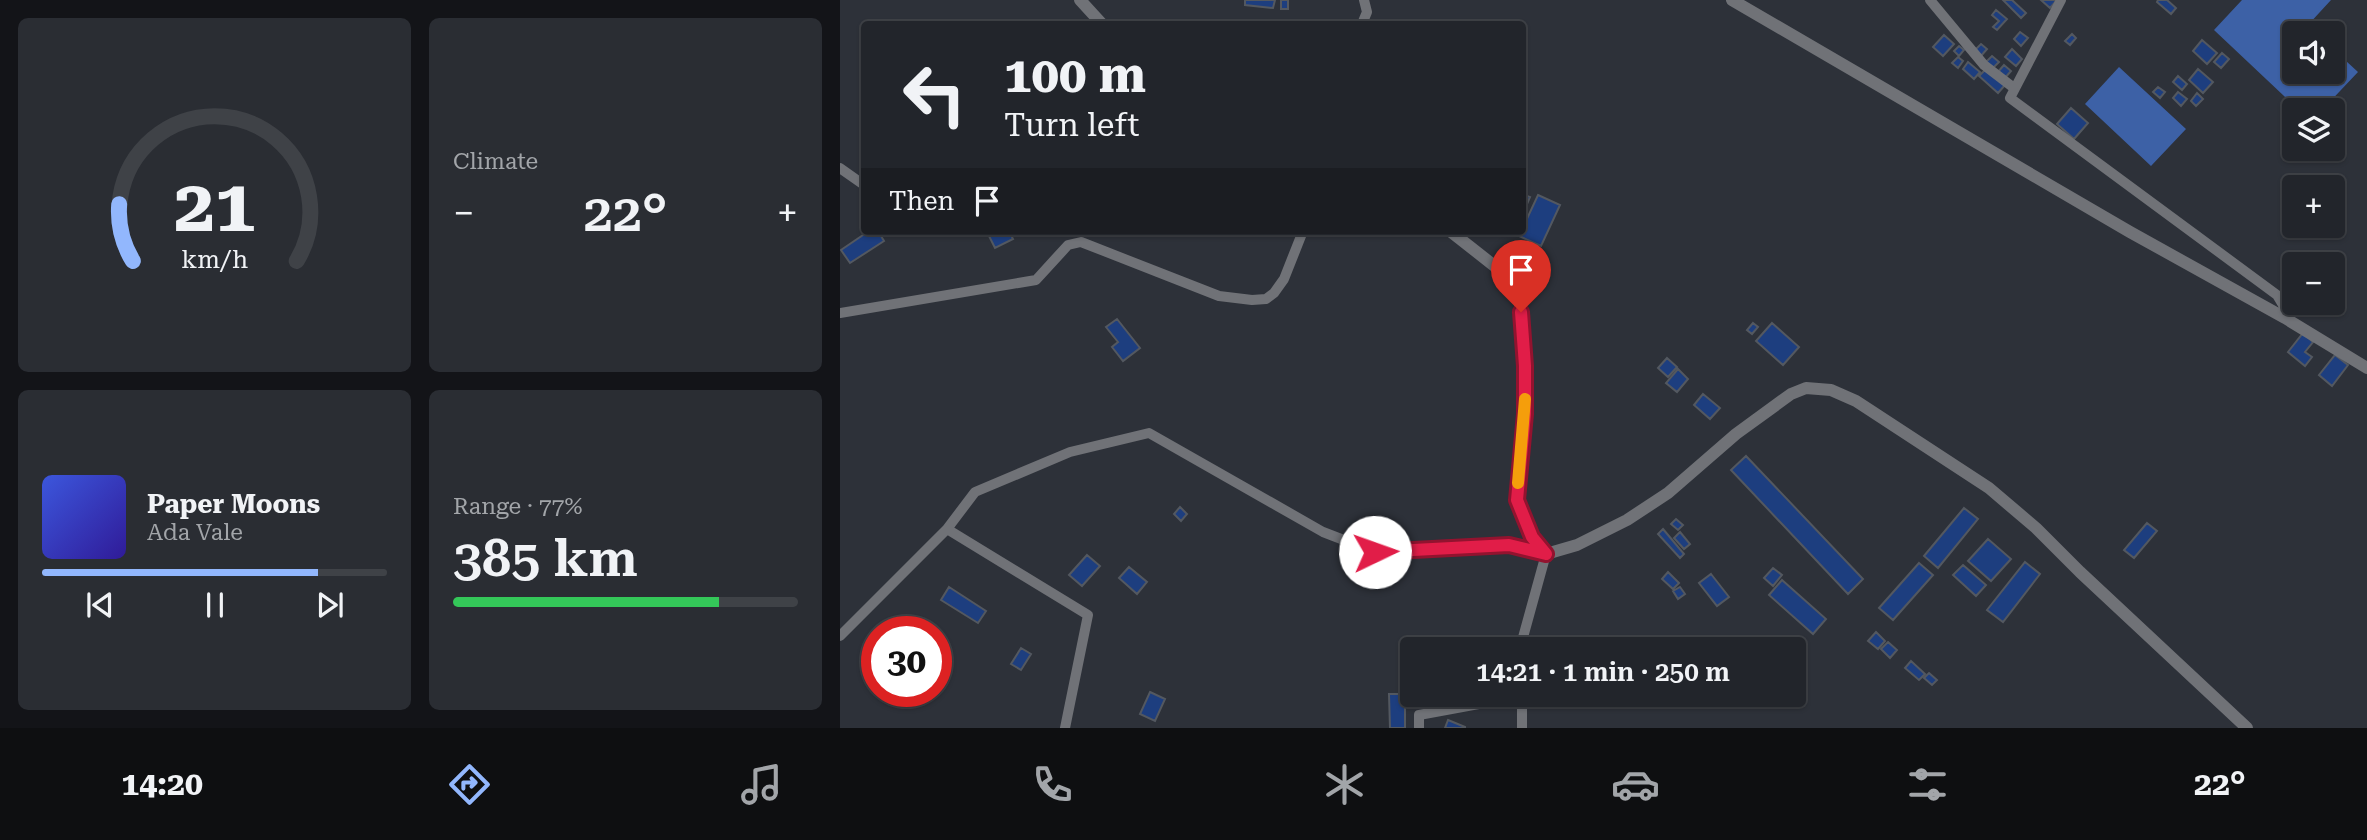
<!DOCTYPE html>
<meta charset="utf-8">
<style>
:root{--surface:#22252b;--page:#2a2d33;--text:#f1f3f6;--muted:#a2a5a9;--line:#3f4247;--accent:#92b7fd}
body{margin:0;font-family:"Roboto Serif",serif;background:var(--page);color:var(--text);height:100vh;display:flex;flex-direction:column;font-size:26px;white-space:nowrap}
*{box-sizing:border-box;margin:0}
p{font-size:23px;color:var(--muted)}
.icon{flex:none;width:38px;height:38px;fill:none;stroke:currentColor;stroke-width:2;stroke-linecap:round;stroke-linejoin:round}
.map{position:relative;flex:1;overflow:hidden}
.panel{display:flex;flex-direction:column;gap:18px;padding:18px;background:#131418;width:840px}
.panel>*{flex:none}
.top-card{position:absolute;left:21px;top:21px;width:665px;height:214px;border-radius:7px;box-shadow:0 2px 5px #0004,0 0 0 2px var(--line);background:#22252b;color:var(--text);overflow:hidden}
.tools{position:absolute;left:1442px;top:21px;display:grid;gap:14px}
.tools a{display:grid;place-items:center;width:63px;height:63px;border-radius:7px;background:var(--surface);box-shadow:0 2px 5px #0004,0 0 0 2px var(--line);font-size:35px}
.speed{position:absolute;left:21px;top:616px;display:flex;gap:14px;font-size:35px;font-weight:700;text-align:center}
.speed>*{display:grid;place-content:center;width:91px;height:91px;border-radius:50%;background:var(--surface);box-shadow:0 2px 5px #0004,0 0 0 2px var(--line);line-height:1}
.speed .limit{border:10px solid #d22;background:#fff;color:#111}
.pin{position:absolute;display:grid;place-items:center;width:60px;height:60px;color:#fff;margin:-72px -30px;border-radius:50% 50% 50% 0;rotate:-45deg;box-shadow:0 0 7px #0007}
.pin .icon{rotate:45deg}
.me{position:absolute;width:77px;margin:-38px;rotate:87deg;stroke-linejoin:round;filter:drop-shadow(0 0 5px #0008)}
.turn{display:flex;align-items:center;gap:24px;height:147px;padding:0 28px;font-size:32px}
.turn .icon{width:91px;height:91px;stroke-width:2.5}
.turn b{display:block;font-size:49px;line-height:60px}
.then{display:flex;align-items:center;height:66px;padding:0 28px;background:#0003;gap:14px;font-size:26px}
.big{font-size:52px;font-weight:600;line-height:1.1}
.panel .tile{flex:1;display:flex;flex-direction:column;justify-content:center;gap:10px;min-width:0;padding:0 24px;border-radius:10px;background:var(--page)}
.panel .dial{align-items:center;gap:0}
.dial svg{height:182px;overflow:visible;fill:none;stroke:var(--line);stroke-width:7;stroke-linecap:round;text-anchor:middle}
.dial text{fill:var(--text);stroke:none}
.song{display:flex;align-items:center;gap:21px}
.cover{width:84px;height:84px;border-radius:10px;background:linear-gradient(135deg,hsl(230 70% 55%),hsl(250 70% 35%))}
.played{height:7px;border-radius:4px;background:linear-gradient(90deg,var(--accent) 80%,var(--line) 80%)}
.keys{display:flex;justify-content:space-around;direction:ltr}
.heat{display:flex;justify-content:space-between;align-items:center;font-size:38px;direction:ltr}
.charge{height:10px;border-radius:5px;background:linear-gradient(90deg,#34c759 77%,var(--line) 0)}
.panel .tiles{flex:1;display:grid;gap:18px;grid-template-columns:repeat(2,1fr)}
.trip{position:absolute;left:560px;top:637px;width:406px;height:70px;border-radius:7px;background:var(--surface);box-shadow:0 2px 5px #0004,0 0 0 2px var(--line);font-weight:600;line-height:70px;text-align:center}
.tab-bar{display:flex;height:112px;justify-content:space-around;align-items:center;background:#0e0f11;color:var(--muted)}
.tab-bar .icon{width:49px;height:49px}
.tab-bar .current{color:var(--accent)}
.tab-bar b{font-size:32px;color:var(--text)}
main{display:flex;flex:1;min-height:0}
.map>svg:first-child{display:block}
.water{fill:#3d61a6}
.building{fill:#1d3e7f;stroke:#535860;stroke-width:2}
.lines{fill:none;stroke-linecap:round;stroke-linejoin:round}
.minor{stroke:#707277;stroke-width:10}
.tertiary{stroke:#707277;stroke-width:12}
.route-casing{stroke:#92132f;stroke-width:18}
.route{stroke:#e11d48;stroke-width:12}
.slow{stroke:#f59e0b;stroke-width:12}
</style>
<main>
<section class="panel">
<div class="tiles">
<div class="tile dial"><svg viewBox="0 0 100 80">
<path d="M14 69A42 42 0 1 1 86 69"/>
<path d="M14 69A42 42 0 0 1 8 44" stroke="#92b7fd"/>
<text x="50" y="56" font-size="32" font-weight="700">21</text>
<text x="50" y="72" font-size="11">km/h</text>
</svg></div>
<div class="tile"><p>Climate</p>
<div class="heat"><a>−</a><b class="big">22°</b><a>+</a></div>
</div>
<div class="tile">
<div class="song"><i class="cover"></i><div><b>Paper Moons</b><p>Ada Vale</p></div></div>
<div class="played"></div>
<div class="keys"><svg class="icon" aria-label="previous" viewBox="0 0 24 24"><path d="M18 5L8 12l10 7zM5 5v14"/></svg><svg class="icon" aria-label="pause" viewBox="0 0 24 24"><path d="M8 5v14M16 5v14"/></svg><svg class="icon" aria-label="next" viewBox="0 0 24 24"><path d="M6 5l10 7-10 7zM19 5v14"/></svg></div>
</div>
<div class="tile"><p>Range · 77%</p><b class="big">385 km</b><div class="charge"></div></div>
</div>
</section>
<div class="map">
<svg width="1527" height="728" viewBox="0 0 1527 728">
<rect width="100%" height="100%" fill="#2d3139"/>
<path class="water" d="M1402,0h89l-23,25 8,8h-22v39h39v-23l25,23 -36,38h-23l-85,-80z
M1279,67l67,62 -35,37 -66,-62z"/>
<path class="building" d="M405,0h30l-2,8 -28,-3z
M441,0h7v9h-7z
M1163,0h9l14,13 -5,5z
M1201,0h16l-7,8z
M1318,0h9l9,8 -5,6 -14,-12z
M1156,10l11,9 -10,11 -4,-3 6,-6 -7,-6z
M1180,32l8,6 -7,8 -7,-7z
M1232,34l4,4 -6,7 -5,-4z
M1104,35l10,9 -11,12 -10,-9z
M1362,40l15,13 -10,11 -14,-13z
M1141,44l6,5 -6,7 -6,-6z
M1119,46l5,4 -5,6 -5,-5z
M1172,49l10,10 -6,7 -11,-9z
M1382,53l7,6 -8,9 -7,-6z
M1152,56l7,6 -6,6 -7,-6z
M1118,57l5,4 -5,7 -6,-5z
M1128,62l12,10 -6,7 -11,-10z
M1164,65l7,6 -7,8 -7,-6z
M1146,69l19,16 -7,8 -19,-17z
M1358,69l15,13 -10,11 -14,-13z
M1338,76l9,8 -5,6 -9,-8z
M1318,87l7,5 -5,6 -7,-6z
M1338,92l9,7 -6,7 -8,-8z
M1357,93l6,6 -7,7 -5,-5z
M1231,108l17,15 -14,16 -17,-15z
M682,194l8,3 -8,19z
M698,195l22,10 -19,41 -22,-10z
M29,231h9l6,10 -34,22 -9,-13z
M154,231h15l4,8 -18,9 -7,-14z
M277,319l23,29 -17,13 -11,-14 6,-5 -12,-15z
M913,323l5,4 -6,7 -5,-4z
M932,323l27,24 -16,18 -27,-24z
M1463,333l10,9 -8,10 7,5 -7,9 -17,-14z
M1495,355l13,10 -16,21 -13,-11z
M827,358l10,9 -9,10 -10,-9z
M838,369l10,10 -11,13 -11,-9z
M863,394l17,14 -10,11 -16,-14z
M906,456l117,123 -15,15 -117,-124z
M340,507l7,7 -6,7 -7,-7z
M1124,508l14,11 -40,49 -14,-12z
M836,519l7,6 -5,5 -7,-6z
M1307,523l10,8 -23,27 -10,-8z
M823,529l21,25 -4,4 -22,-24z
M840,532l10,12 -6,5 -10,-11z
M1148,539l23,20 -20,22 -23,-20z
M247,555l13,11 -18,20 -13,-11z
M1185,562l15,12 -37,48 -16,-12z
M1079,563l14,12 -40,45 -14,-12z
M1123,565l23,20 -10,11 -23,-21z
M289,567l18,15 -10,12 -18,-16z
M933,568l9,7 -9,11 -9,-8z
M828,572l11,11 -6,6 -11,-10z
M871,574l18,23 -12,9 -18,-23z
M942,580l44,39 -13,15 -44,-39z
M109,587l37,24 -8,12 -37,-23z
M840,587l5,7 -7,5 -5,-8z
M1036,632l9,9 -7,8 -10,-8z
M1048,642l9,8 -7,8 -9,-9z
M181,648l10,6 -10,16 -10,-6z
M1071,661l14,13 -6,6 -14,-12z
M1089,673l8,7 -5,5 -8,-7z
M310,692l15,7 -10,22 -15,-7z
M549,694h16v34h-15z
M608,720l17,7v1h-20z"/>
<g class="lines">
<path class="minor" d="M1090,0l54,65 30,23
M1221,0l-51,98 267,197 6,10 2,13
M522,24l5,-12 -3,-12
M0,168l24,17
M0,313l196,-33 32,-35 13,-3 138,54 33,4 14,-1 8,-6 10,-14 19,-48
M107,529l141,86 -23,113
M0,636l107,-107 28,-37 95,-40 79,-19 174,99 52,20 134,-7 37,9 -24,87v8
M579,728v-13l103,-19
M682,728v-33"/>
<path class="tertiary" d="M240,0l22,24
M892,0l398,232 155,86 82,50
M610,231l47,37 22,29 4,29 2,88 -8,86 15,37 14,17 31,-9 50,-25 41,-27 68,-59 55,-40 15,-6 25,2 25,11 133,87 47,40 44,44 167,156"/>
</g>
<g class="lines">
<defs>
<path id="route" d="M535,552l134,-7 37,9 -14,-17 -15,-37 8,-86v-48l-4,-54"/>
</defs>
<use href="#route" class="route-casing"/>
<use href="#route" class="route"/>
<path class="slow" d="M678,483l7,-84"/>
</g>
</svg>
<div class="tools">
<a><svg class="icon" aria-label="sound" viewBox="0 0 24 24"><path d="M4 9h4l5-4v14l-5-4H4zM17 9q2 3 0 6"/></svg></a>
<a><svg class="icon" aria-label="layers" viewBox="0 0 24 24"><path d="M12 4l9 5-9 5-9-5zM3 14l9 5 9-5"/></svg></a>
<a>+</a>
<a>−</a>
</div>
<div class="speed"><div class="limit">30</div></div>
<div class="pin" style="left:681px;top:312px;background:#d93025"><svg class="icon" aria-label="arrive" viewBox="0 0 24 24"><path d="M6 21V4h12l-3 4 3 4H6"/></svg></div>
<svg class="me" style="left:535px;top:552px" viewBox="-20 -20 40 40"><circle r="19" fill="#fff"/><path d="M0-13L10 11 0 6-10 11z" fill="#e11d48"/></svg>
<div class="trip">14:21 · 1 min · 250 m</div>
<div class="top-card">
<div class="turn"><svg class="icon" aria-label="left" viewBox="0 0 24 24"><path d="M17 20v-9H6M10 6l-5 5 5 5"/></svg><div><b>100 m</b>Turn left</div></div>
<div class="then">Then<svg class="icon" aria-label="arrive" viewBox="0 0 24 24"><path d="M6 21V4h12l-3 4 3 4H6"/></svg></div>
</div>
</div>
</main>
<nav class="tab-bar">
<b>14:20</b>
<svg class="icon current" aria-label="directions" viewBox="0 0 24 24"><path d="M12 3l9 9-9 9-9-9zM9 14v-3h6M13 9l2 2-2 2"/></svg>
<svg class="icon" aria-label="music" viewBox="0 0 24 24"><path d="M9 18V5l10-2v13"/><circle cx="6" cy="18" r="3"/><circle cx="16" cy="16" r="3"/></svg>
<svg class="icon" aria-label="phone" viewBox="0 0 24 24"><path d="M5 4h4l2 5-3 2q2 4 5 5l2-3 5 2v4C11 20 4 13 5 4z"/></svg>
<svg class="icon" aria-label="climate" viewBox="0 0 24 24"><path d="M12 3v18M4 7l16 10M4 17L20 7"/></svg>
<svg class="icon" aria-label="car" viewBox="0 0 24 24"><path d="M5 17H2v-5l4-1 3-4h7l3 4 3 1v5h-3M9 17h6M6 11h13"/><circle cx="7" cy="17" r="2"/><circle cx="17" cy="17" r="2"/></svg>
<svg class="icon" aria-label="filters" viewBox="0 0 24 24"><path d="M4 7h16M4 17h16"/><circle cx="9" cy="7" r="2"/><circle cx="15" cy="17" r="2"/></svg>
<b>22°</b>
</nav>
